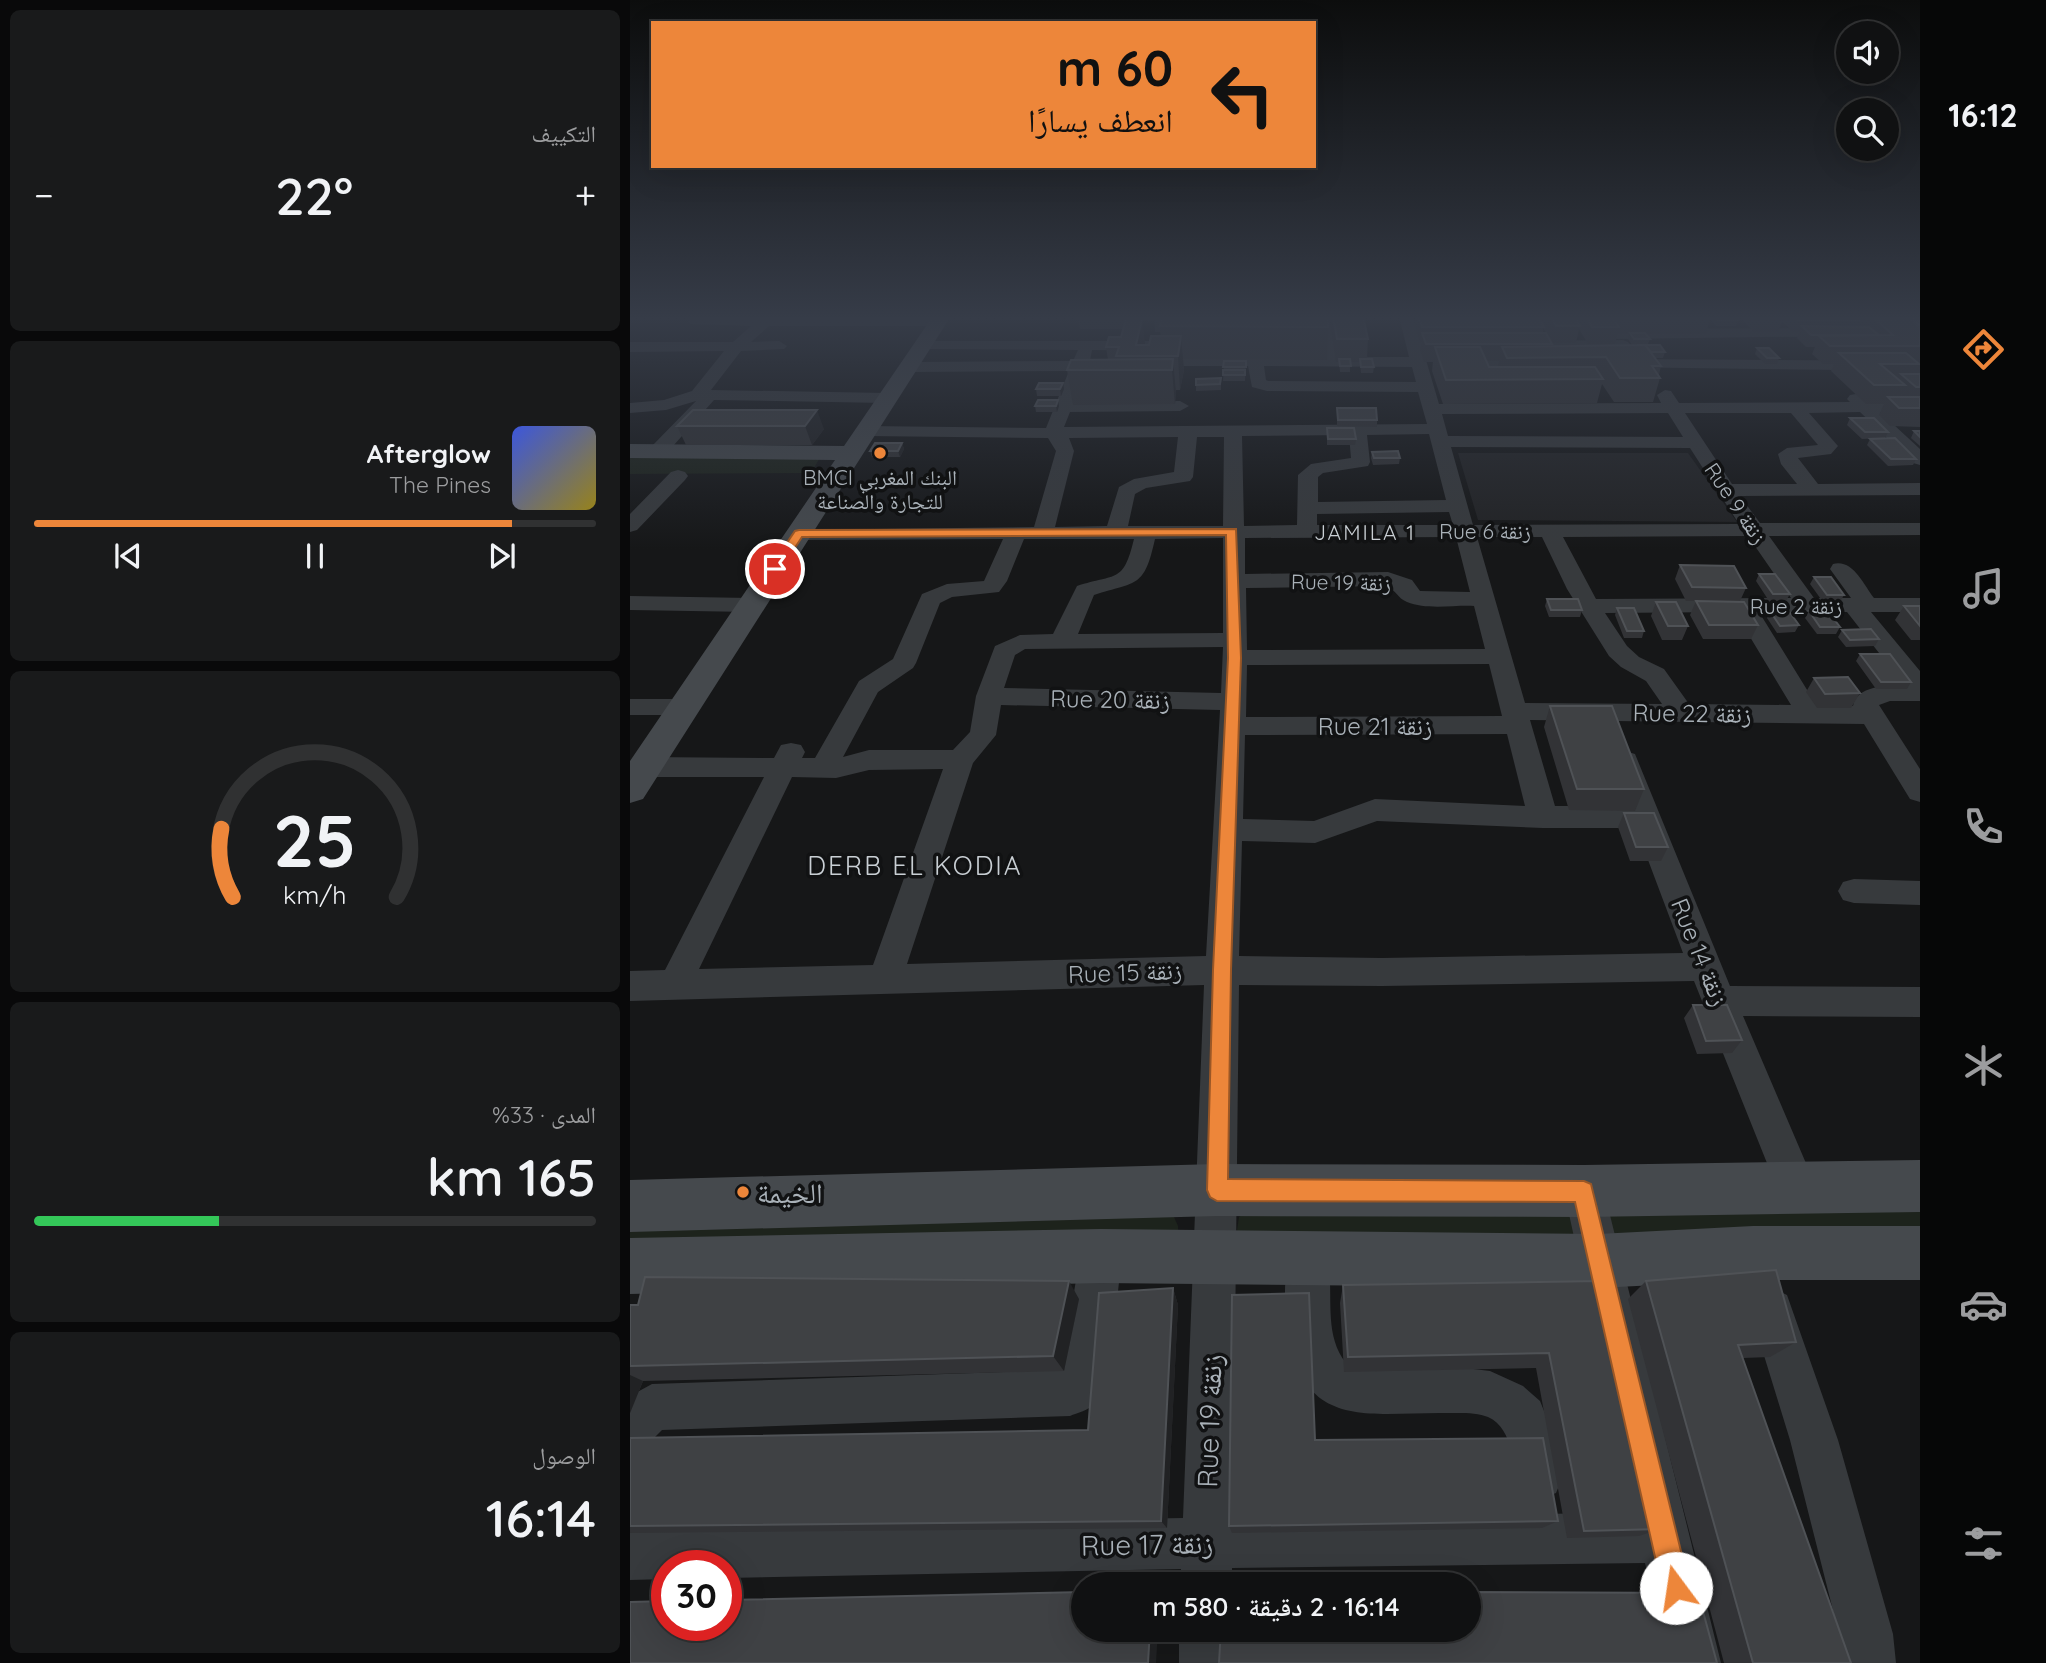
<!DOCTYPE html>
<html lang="ar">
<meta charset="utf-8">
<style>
:root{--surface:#101112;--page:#191a1b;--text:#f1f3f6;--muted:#9c9d9f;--line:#303132;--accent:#ed863a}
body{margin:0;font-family:Quicksand,"Noto Naskh Arabic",sans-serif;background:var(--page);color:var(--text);direction:rtl;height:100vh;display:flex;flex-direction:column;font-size:26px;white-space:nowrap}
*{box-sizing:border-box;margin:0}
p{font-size:23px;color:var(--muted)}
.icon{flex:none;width:38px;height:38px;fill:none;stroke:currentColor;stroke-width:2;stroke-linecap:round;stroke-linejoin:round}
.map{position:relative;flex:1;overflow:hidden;direction:ltr}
.details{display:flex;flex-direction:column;gap:10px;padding:10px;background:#09090a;width:630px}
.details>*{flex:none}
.banner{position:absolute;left:21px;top:21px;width:665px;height:147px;border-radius:0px;box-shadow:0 7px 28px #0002,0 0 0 2px var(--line);direction:rtl;background:#ed863a;color:#111;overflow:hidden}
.buttons{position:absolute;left:1206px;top:21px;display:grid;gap:14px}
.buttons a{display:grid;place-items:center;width:63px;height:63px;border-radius:50%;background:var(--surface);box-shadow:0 7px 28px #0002,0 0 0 2px var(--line);font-size:35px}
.speed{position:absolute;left:21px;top:1550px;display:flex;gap:14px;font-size:35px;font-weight:700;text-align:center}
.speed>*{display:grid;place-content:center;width:91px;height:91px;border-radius:50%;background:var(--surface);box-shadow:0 7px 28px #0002,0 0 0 2px var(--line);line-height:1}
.speed .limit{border:10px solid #d22;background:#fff;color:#111}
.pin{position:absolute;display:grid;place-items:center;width:60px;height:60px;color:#fff;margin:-30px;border:4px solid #fff;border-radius:50%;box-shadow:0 2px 7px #0007}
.me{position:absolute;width:77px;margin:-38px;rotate:346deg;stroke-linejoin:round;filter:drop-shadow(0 0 5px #0008)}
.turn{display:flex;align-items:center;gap:24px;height:147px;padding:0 28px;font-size:32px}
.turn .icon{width:91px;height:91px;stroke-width:2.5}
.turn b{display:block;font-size:49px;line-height:60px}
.big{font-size:52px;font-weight:600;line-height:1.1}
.details .card{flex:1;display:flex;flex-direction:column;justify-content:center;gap:10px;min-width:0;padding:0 24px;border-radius:10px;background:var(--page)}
.details .dial{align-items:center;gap:0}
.dial svg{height:182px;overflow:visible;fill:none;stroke:var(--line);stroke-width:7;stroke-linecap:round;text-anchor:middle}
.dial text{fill:var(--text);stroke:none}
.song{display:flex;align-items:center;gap:21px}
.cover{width:84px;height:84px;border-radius:10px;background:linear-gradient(135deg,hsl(230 70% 55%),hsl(50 70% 35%))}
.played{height:7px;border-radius:4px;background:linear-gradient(90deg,var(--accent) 85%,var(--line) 85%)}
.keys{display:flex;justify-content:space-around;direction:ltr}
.heat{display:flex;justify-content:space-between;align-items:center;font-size:38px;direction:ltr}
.charge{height:10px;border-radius:5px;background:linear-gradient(90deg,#34c759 33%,var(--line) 0)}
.trip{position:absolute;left:441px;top:1572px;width:410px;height:70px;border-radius:35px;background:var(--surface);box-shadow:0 7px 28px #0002,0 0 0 2px var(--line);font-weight:600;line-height:70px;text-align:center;direction:rtl}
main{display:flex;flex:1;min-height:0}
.menu{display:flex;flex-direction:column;width:126px;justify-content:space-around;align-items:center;background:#060707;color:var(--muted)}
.menu .icon{width:49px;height:49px}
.menu .selected{color:var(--accent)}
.menu b{font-size:32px;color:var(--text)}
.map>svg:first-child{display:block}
.built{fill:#222325}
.green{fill:#1d231c}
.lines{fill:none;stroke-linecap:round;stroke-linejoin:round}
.street{fill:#373a3d;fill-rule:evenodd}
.secondary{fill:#45494d;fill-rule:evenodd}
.highway{fill:#63696e;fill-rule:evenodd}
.tram{stroke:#4a4e52;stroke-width:2}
.wall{fill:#323336;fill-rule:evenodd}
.shaded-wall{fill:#212224}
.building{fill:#3f4144;stroke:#4f5256;stroke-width:2}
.route{fill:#ed863a;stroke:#9a5726;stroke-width:2}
.poi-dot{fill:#ed863a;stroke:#111213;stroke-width:2.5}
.labels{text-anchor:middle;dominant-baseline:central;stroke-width:7;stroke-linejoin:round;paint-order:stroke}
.far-poi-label{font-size:21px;fill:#a9b1b8;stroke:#111213}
.far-street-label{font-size:21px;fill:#a9b1b8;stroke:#111213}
.far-neighbourhood-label{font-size:21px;letter-spacing:2px;fill:#c9cfd4;stroke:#111213}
.street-label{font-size:24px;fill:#a9b1b8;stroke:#111213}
.neighbourhood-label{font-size:26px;letter-spacing:2px;fill:#c9cfd4;stroke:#111213}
.near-poi-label{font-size:28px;fill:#a9b1b8;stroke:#111213;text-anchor:start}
.near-street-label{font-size:28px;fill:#a9b1b8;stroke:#111213}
</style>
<main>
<nav class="menu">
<b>16:12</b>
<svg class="icon selected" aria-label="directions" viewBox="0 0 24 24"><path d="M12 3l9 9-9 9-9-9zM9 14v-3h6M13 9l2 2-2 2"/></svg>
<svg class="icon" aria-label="music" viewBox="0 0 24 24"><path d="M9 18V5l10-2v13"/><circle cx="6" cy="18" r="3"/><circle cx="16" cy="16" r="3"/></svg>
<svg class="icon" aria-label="phone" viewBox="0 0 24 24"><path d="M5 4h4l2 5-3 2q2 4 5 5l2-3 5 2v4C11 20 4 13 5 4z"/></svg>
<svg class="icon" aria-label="climate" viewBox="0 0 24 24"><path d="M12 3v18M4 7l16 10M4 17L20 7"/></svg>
<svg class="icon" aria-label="car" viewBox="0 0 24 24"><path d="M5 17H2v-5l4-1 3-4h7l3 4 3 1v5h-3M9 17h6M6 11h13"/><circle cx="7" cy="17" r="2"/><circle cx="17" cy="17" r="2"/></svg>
<svg class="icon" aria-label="filters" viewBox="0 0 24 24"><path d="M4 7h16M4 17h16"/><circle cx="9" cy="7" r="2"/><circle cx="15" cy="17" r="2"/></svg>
</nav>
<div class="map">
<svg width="1290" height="1663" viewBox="0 0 1290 1663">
<rect width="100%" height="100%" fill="#161718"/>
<path class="built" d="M828,453h230l49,69 -259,-2z"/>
<path class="green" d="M0,456h191l-10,17 -181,1z
M1290,1200v48l-679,-10 -4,-8 2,-13 7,-6z
M541,1210l7,16v11l-548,12v-20z"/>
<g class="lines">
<path class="street" d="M479,316h92l1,2 -7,4 -79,-2z
M690,316h14l6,41h69l-10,-41h14l26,88 222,-1 -4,-8 8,-5 6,1 8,12 171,-1 -3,-3 3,-4 6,-1 13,8h51v10h-40l40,37v16l-7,-2 -53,-51 -51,1 29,33 -7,8 -33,4 20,26 102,-1v12l-180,1 20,27h160v12l-151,1 45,62h37l-21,-29 3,-5c20,-5 30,20 41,34h46v14h-49l49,59v30h-30l-11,4 41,64v33l-10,-3 -46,-75 -334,-4 25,86h73l-17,-45 4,-7 10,-3 10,3 95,232 190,1v30l-177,-1 74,173 -6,14 -14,6 -14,-6 -89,-222 -312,5 -143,-1 -6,532 401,-4 -70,-322 6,-14 14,-6 14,6 6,14 117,472h-54l-22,-100 -413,5v16h-52l1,-15 -455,9v-12h-59v13l-37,1v-52l553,-10 21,-533 -574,16v-30l35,-1 99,-193h-119l-10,-3 -4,-7 4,-7 10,-3 129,1 7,-13 10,-2 10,2 4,7 -3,6h13l44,-77 34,-22 29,-65 25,-10 37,-3 19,-42 -205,1 -7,-2 -3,-4 3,-4 243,-3 22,-76 -8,-13 -181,-2 -9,-5 9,-5 179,2 23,-57 -159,1 -8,-5 8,-5 163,-1 5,-11 -155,-1 -5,-2 -3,-3 3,-3h271l8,5 -8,5 -97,-1 -3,16 -15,36 106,-1 9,5 -9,5 -110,1 -6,15 363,-3 -9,-32 -151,-1 -15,-4 -4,-21h-84l-8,-5 8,-5 160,1zM634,366l148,1 4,15 -148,-1 -2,-1zM1038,413l15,24 -235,-1 -6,-22zM1055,413h106l27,32 -31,3 -9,6 3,10 16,20h-65zM799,434l17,66 -128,2v-25l5,-4 45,-7 2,-4 -3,-27zM719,435l2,23 -40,6 -13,11 -1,50 -53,1 -2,-90zM548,437l-4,35 -40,7 -15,8 -12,39 -52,1 19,-76 -5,-13zM567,437h27l-1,89h-95l7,-32 11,-6 44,-7 3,-4zM821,447l239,1 49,76 -266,1zM819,512l4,13h-136v-11zM1118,536l43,62 -195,1 -33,-62zM826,537l14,55 -50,-1 -8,-11 -24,-8 -143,2v-36zM847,537h65l25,52 42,67 12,11 25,14 16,23 -137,-1zM593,538v95l-145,1 16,-39c44,-14 50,-7 61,-56zM394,539h110c-11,45 -17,34 -57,47l-24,48 -33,1 -25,11 -19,50 -6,36 -17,18h-84l-26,7 35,-65 35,-24 3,-5 24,-60 12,-6 47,-5 8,-11zM755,586c12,4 12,12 22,16 19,8 46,3 67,4l11,43 -238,1 -1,-62zM1105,612l56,93 -102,-1 -25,-35 -25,-12 -12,-11 -22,-33zM1129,612h88l57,73c-17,0 -48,1 -51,21h-36zM593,647l-2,46 -217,-5 11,-33 10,-6zM859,664l13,52 -256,1 1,-52zM371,705l219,5 -14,246 -299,8 66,-201 23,-28zM877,734l18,72 -150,-7 -61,22 -71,-2 2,-84zM313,769l-70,196 -174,4 93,-192 44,1 33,-8zM747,821l166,7h93l47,125 -301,5 -143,-2 3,-115 73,2z
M65,317l242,1 7,4 -7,4h-168l-18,16 28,-1 8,5 -3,3 -43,2 -30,39 175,3 8,5 -8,5 -172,-3 -49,55h-14l-2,-4 2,-4 45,-46 -30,9 -36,3v-10l34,-3 28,-9 32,-40 -94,1v-10h103l18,-16 -61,-2 -2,-3z
M1210,328l8,5 -3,3 -229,3 -8,-5 8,-5z
M993,340l5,2 3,3 -3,3 -117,3 -8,-5 8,-5z
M989,359l301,2v10l-307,-4 -2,-3z
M818,360h90l8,5 -8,5 -96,-2 -2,-3 2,-3z
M48,470l7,2 3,4 -3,4 -48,50 -7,2v-18l41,-42z
M0,596l121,2 8,2 4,5 -4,5 -8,2 -121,-2z
M0,699h55l9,2 4,6 -4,6 -9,2h-55z
M1224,879l66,2v24l-66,-2 -11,-3 -5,-9 5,-9z
M471,1235l15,6 6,15c-5,35 -9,122 -28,148 -5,6 -17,9 -24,12l-408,14 -8,8 -7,15 -17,7v-64l22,-12 409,-14 19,-114 6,-15z
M678,1237l15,6c16,38 -4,86 23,120l111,4 33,4 33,15 17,15 17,42 6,33 -7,17 -17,7 -17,-7c-10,-23 -7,-64 -34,-76 -11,-5 -30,-4 -42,-4 -74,-1 -140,18 -157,-75 -5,-28 -7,-68 4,-95z
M1142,1288l15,7 51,145 55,194 3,29h-54l-3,-29 -49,-194 -40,-130 7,-15z
M549,1629h54v34h-54z"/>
<path class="secondary" d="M303,316h18l-308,483 -13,4v-42l205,-301 -205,-2v-14l214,2z
M1290,1160v52l-336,5 -367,-1 -587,16v-52l587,-16 367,1z
M1123,1226h167v54h-167l-155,8 -497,-5 -471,11v-56l471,-9 497,5z"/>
<path class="highway" d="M1273,316h17v12l-7,-2z"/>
<path class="tram" d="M1287,316l3,3"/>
</g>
<path class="wall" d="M448,316h71h-8l4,29h4l12,-9 -1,-4h-5l-1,-16h167v2l7,9 -1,33 -144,-1 1,11 -4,20h-4l-1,14 -102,1 -6,-35 41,-10 -2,-13 15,-10 2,-8h-43z
M699,316h34l5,23 -1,20 7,8 -1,6h-12l-1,-11h-10v10h-10l-1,-10h-3z
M779,316h126v1h1v-1h198l4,4 -2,6h-20l-6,-7 -4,15h-60l4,5 -2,5 -16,1 -4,-6 1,-5h-10l-1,-2 -3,12h-27l-9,-15 -3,14h-24l-9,-15v5l9,11 -1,2 114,6 -2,6h-8l6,8 -2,9 1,3 -7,24h-39l-12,-18 -5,19 -154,1 -11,-33 1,-9h-9l-4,-12 1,-5 -7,-23 1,-4h-5zM856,361h13l-1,6h-9z
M1108,316h163l-1,3 20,27v81l-30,-1 -11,-11 5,-11h-18l-35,-33 3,-7h-11l-11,-10 3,-7h-9l-9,-9 3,-6h-7l-10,-10 3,-5h-2l-6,15h-24z
M1127,348l22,10 -2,6h-12l-10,-10z
M594,361h22l-1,20h-22z
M591,378v12l-25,1v-6z
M433,383l1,6 -3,7h-24l-1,-7z
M405,406h24l-2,6h-21z
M707,408l40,12v7l-40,-1z
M63,410l131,19 -12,16h-126l-9,-19z
M1220,418l38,14 -3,6 -23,1 -15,-14z
M697,428l29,11 -1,6h-28z
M1284,431h6v15l-9,-8z
M1240,439l46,20 -3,6 -25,1 -21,-21z
M272,443l2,6 -4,8h-28l-2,-6z
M742,452l28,6 -1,6 -26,1 -2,-7z
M1050,565l66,23 -6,13h-54l-11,-22z
M1129,574l31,20 -4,7h-17l-13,-20z
M1184,577l30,18 -4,7h-17l-13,-18z
M917,599l35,11 -2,7h-31l-4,-11z
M1066,601l62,24 -7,14h-48l-13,-24z
M1026,602l32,24 -6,14h-20l-11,-24z
M1274,606h16v34h-9l-16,-20z
M987,608l27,23 -2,7h-18l-9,-23z
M1140,611l29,14 -4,7 -18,1 -10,-15z
M1179,611l31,16 -4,7h-19l-12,-16z
M1212,630l37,9 -4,7 -29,1 -8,-10z
M1230,654l51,28 -4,7h-31l-20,-28z
M1184,678l46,15 -9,15h-34l-11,-16z
M920,706l94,83 -9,22 -66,-1 -25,-83z
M994,813l44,34 -7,14h-31l-12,-34z
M1063,1005l49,35 -10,13 -35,1 -13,-36z
M970,1281l60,248 -21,7 -72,2 -31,-170 -192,4 -4,-69 3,-18z
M1016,1281l150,61 -26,15 -27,1 108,305h-127l-96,-364z
M543,1288l5,17 -11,223 -537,5v-95l458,-8z
M449,1299l-15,72 -421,10 -13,32v-108z
M685,1440l243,81 -16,7 -310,5 -3,-7z"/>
<path class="shaded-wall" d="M509,316h2l1,5v-2l4,33 -10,-7 4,-17z
M551,336l3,34 -4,20 -2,-34z
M543,359l3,34 -1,11 -3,-34z
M433,383l1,6 -3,7 -1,-7z
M428,400l1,6 -2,6 -1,-6z
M187,410l7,19 -12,16 -7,-19z
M272,443l2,6 -4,8 -2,-6z
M439,1281l10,18 -15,72 -11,-15z
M543,1288l5,17 -11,223 -6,-7z
M0,1375l13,6 -13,32z
M520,1629h8l-2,34h-8z"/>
<path class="building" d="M703,316h30l5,23h-31z
M920,316h24l6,10h-24z
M956,316h25l8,11h-27z
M993,316h88v1h-87z
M1084,316h20l4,4h-20z
M1163,316h62l4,4h-62z
M532,317l166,1v9l-168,-1z
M789,317h119l6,10h-122z
M496,319h16l-6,26h13l2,-9h30l-3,20h-62l3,-9h-13l3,-10h12z
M1280,319l10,9v18h-90l-11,-10 74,-1 -17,-15z
M1172,326l67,1 10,8h-68z
M792,333h124l6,11h-126z
M1000,333h15l5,6h-16z
M1007,345h23l5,7h-14l-6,-7z
M1015,345l16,21h-9l8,12h-40l-14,-21 -99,1 -5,-11z
M805,347h45l9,20h106l8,12 -157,1z
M1127,348h12l10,10h-12z
M1209,353h67l13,11h-39l25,21h-31z
M543,359l-1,11h-105l4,-10z
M709,359h11l1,7h-11z
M730,359h12l2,8h-13z
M594,361h22v6h-23z
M593,370h22v5h-22z
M1271,374h19v13h-4z
M591,378l-1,6 -24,1v-6z
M409,383h24l-3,6h-24z
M1258,397h32v11h-21z
M408,400h20l-2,6h-21z
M707,408h39l1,12h-39z
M63,410h124l-12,16h-128z
M1220,418h24l14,14h-23z
M697,428h27l2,11h-28z
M1284,431h6v6z
M1265,438l21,21h-25l-21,-20z
M245,443h27l-4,8h-28z
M768,451l2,7h-26l-2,-6z
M1050,565l54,1 12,22 -54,-1z
M1129,574h16l15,20h-17z
M1184,577h17l13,18h-17z
M917,599h31l4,11h-31z
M1066,601l48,1 14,23h-49z
M1026,602h20l12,24h-20z
M1274,606h16v20z
M987,608h17l10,23h-17z
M1158,610l11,15 -19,1 -10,-15z
M1197,610l13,17h-20l-11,-16z
M1241,629l8,10 -29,1 -8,-10z
M1230,654h30l21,28h-30z
M1218,677l12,16 -35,1 -11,-16z
M920,706h62l32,83h-67z
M994,813h30l14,34h-32z
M1063,1005h34l15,35 -36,1z
M1146,1270l20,72 -58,3 113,318h-98l-107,-382z
M15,1277l424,4 -16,75 -423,10v-61h8z
M970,1281l60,248 -76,2 -35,-178 -201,4 -5,-72z
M543,1288l-12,233 -531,5v-88l458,-8 11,-137z
M679,1293l6,147 228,-2 15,83 -329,5 3,-231z
M453,1592v37h67l-2,34h-518v-61l37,-1v25h59v-26z
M838,1592l230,1 19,70h-498l2,-34h247z"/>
<linearGradient id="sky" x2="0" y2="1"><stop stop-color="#0c0d0d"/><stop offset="0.58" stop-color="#363c48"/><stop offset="1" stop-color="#363c48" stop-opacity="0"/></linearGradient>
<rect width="1290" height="549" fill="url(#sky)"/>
<path class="route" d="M606,529l5,129 -10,312 -3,209 356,2 7,3 99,404 -4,10 -10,4 -10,-4 -4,-10 -87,-386 -358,-1 -7,-4 -3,-7 6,-220 15,-312 -2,-123 -424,2 -23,35 -10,-3 26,-38 4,-1z"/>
<g class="poi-dot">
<circle cx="250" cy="453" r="7"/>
<circle cx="113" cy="1192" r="7"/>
</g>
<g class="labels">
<g class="far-poi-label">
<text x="250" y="477">BMCI البنك المغربي<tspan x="250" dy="24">للتجارة والصناعة</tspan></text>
</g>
<g class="far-street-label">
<text transform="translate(1106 503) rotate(56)">Rue 9 زنقة</text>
<text x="855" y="531">Rue 6 زنقة</text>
<text transform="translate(711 582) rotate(1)">Rue 19 زنقة</text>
<text x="1166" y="606">Rue 2 زنقة</text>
</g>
<g class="far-neighbourhood-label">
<text x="735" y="532">JAMILA 1</text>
</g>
<g class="street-label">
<text transform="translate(480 699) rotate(1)">Rue 20 زنقة</text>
<text transform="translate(1062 713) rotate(1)">Rue 22 زنقة</text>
<text x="745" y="726">Rue 21 زنقة</text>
<text transform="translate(1070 952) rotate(68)">Rue 14 زنقة</text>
<text transform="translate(495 972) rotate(-2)">Rue 15 زنقة</text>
</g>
<g class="neighbourhood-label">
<text x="285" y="865">DERB EL KODIA</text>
</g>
<g class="near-poi-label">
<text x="127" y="1192">الخيمة</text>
</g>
<g class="near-street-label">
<text transform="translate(579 1421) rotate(-88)">Rue 19 زنقة</text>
<text transform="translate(517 1544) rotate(-1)">Rue 17 زنقة</text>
</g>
</g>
</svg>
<div class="buttons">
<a><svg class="icon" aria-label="sound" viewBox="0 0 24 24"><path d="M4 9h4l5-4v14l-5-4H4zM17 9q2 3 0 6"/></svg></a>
<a><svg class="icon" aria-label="search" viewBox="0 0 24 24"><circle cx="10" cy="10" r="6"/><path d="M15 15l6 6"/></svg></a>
</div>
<div class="speed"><div class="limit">30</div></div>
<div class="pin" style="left:145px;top:569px;background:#d93025"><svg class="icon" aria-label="arrive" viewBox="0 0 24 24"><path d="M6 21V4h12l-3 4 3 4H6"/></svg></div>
<svg class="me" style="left:1046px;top:1588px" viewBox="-20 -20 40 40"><circle r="19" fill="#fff"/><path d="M0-13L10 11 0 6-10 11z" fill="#ed863a"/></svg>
<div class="trip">16:14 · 2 دقيقة · 580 m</div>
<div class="banner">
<div class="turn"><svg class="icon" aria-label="left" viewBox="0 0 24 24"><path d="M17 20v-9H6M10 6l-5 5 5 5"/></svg><div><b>60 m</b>انعطف يسارًا</div></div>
</div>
</div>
<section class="details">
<div class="card"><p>التكييف</p>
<div class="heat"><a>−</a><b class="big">22°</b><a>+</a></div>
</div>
<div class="card">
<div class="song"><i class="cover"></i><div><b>Afterglow</b><p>The Pines</p></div></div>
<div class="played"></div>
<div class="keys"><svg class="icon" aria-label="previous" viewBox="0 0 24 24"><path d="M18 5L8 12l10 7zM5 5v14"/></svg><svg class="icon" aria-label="pause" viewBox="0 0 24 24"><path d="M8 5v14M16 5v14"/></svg><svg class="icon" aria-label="next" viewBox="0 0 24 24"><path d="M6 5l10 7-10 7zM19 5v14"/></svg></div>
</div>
<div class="card dial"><svg viewBox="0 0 100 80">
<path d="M14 69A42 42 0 1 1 86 69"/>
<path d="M14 69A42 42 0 0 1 9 39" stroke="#ed863a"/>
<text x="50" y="56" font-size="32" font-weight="700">25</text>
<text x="50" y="72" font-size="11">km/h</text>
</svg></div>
<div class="card"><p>المدى · 33%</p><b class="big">165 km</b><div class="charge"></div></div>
<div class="card"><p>الوصول</p><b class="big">16:14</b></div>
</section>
</main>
